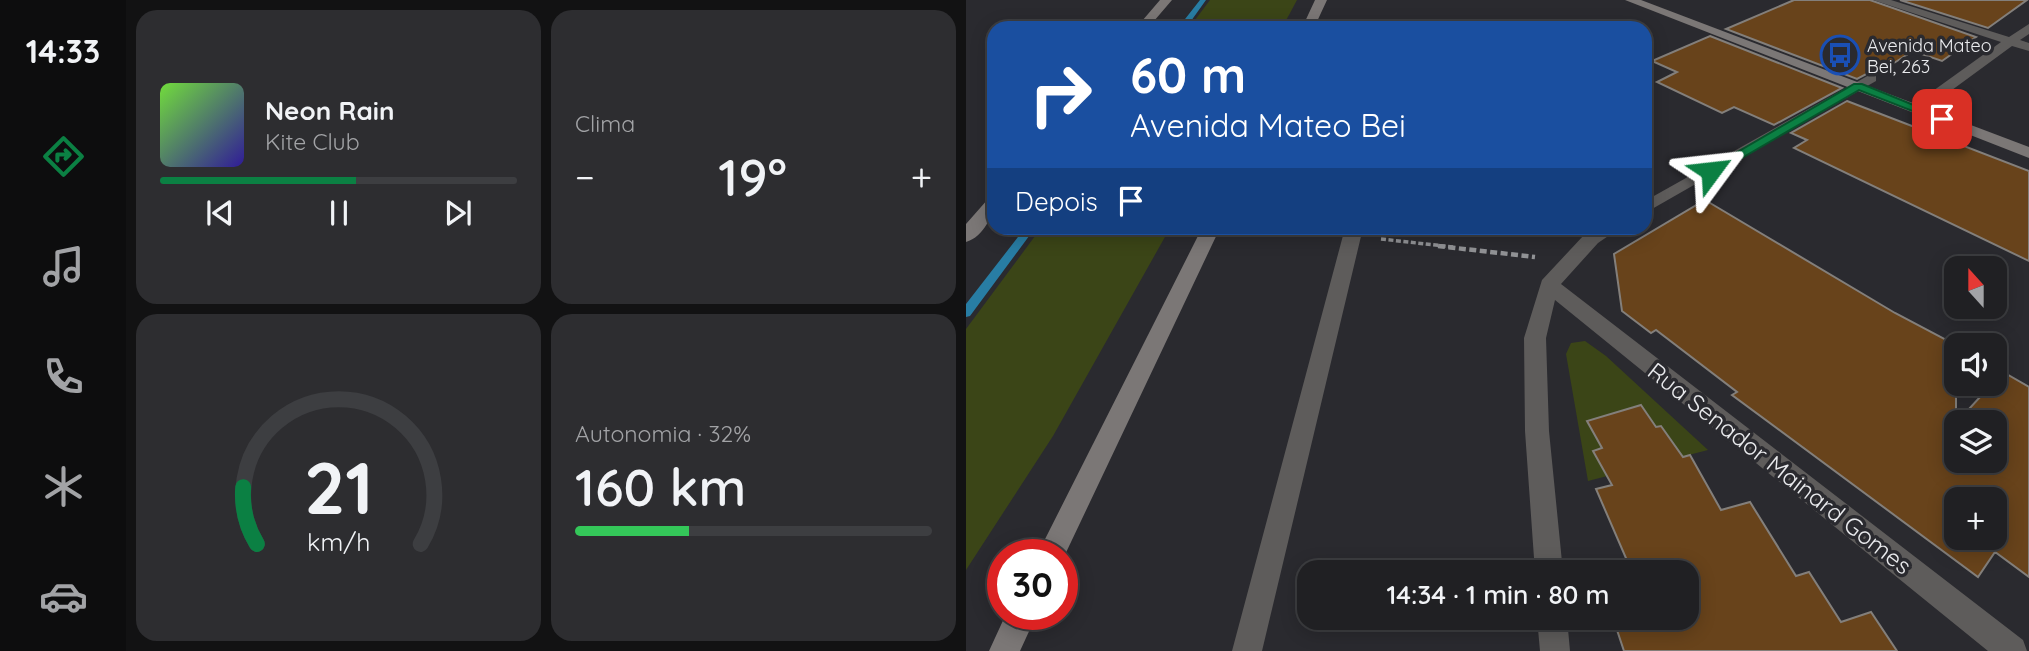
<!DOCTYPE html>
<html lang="pt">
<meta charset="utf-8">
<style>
:root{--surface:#202023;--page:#2d2d30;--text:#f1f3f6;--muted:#a2a3a6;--line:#3d3e41;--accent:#0b8043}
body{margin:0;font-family:Quicksand,sans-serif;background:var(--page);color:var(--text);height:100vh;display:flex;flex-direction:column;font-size:26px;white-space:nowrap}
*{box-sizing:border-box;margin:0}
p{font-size:23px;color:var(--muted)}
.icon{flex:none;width:38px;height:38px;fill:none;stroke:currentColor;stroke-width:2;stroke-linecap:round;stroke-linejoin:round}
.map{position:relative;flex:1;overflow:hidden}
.panel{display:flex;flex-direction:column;gap:10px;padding:10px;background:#121213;width:840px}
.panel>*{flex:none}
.guide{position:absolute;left:21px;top:21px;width:665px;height:214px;border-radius:21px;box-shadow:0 4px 18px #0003,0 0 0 2px var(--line);background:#1a4fa0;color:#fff;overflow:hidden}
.needle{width:46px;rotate:339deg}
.fabs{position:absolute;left:978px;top:256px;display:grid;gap:14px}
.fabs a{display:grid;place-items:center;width:63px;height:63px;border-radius:14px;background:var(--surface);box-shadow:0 4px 18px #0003,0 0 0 2px var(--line);font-size:35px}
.speed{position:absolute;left:21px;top:539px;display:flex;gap:14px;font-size:35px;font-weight:700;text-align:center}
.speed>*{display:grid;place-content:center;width:91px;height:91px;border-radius:50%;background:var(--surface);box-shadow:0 4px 18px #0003,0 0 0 2px var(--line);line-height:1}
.speed .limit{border:10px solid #d22;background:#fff;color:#111}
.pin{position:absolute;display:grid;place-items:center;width:60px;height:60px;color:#fff;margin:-30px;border-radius:14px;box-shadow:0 4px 10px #0006}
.me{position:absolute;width:77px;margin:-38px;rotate:60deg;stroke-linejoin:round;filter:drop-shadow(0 0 5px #0008)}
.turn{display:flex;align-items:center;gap:24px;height:147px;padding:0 28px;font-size:32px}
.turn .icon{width:91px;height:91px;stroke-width:2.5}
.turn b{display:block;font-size:49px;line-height:60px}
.then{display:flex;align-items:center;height:66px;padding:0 28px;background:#0003;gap:14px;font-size:26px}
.big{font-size:52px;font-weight:600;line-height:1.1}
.panel .tile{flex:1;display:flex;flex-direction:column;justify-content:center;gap:10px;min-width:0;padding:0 24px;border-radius:21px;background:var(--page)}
.panel .dial{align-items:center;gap:0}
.dial svg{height:182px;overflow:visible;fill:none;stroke:var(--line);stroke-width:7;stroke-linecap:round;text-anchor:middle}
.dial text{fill:var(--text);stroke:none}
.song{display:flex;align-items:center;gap:21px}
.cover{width:84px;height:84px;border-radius:10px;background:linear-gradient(135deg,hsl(100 70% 55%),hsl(250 70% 35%))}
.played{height:7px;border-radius:4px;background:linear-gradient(90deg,var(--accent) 55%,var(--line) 55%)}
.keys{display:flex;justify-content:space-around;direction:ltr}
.heat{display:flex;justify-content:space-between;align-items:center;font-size:38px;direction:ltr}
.charge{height:10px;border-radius:5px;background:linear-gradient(90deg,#34c759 32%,var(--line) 0)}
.panel .tiles{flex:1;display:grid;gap:10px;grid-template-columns:repeat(2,1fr)}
.trip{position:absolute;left:331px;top:560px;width:402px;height:70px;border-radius:21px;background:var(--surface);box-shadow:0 4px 18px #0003,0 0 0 2px var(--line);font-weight:600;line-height:70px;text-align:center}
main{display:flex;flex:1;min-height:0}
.tabs{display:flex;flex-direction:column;width:126px;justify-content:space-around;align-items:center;background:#0d0d0e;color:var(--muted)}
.tabs .icon{width:49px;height:49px}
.tabs .on{color:var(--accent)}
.tabs b{font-size:32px;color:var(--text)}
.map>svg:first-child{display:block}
.green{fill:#3b4517}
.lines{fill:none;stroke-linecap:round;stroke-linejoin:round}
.stream{fill:#287da4;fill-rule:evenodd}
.building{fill:#68431b;stroke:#837f7b;stroke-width:2;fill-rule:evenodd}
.path-far1{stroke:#919295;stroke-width:3.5;stroke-dasharray:5 2.5;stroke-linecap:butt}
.path{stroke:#919295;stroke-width:4.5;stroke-dasharray:7 3.5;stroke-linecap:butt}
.street{fill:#5e5c5b;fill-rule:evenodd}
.secondary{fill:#7b7776;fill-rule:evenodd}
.route{fill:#0b8043;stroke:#07532c;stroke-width:2}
.labels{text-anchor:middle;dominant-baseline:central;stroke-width:7;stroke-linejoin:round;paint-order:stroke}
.far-poi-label{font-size:18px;fill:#e9eaed;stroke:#2a2a2f;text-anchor:start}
.near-street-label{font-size:24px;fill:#e9eaed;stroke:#2a2a2f}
</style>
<main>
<nav class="tabs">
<b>14:33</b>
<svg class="icon on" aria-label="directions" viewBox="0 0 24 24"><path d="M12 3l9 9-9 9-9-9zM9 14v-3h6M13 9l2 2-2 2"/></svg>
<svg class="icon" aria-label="music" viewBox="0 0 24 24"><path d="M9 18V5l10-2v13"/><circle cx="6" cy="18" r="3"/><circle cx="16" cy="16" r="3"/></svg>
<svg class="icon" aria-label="phone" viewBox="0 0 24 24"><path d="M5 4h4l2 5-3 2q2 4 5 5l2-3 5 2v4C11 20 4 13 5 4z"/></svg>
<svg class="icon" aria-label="climate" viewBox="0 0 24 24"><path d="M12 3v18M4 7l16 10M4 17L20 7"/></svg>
<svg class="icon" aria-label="car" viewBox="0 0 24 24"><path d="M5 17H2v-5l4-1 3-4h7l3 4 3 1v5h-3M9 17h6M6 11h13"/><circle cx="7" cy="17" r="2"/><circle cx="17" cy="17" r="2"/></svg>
</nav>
<section class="panel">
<div class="tiles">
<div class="tile">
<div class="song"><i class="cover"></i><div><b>Neon Rain</b><p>Kite Club</p></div></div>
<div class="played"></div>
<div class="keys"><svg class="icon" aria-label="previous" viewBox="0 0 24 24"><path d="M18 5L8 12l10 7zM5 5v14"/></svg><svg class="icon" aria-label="pause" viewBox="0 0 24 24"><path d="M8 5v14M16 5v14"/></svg><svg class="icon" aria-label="next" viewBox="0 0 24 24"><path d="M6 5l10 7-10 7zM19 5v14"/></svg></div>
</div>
<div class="tile"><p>Clima</p>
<div class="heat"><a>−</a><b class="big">19°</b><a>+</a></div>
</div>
<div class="tile dial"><svg viewBox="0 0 100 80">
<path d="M14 69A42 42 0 1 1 86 69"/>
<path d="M14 69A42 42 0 0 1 8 44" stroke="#0b8043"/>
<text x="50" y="56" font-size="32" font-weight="700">21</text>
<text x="50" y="72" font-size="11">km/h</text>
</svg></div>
<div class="tile"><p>Autonomia · 32%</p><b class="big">160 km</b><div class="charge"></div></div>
</div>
</section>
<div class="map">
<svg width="1063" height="651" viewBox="0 0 1063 651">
<rect width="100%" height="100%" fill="#2a2a2f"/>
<path class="green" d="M244,0h87l-15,28h-93z
M75,228h129l-117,208 -87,134v-241z
M619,341l21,15 102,94 -120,31 -22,-127 5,-11z"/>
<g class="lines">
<path class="stream" d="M234,0h6l-20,28h-8z
M59,228h10l-65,88 -4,1v-13z"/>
</g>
<path class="building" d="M828,0h76l106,37 -34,24 -29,-10 -35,22 -8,-1 -13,7 -131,-50z
M934,0h127l-39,28z
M744,36l132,52 -68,37 -40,-18 -12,6 -65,-31 20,-10 -25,-11z
M881,101l182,70v90l-235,-113 13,-8 -16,-7z
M739,200l190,113 61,32v115h39v-38h-38l46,-50 26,15v190l-34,-25 -17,25 -246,-182 5,-3 -81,-62 -5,3 -29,-22 -8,-57zM990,499h39v38h-39z
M675,405l15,22 5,-1 22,31 7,-2 31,55 29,-8 46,74 13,-4 32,50 30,-10 26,39h-273l-11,-33h74v-46h-55l-36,-83 16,-4 -19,-34 9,-3 -15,-27z"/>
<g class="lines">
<path class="path-far1" d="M415,239l72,8"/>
<path class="path" d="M472,246l97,11"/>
<path class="street" d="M907,0h18l118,37 20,-13v10l-9,6 9,3v8l-17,-5 -90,66h-10l-2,-3 2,-3 89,-64z
M905,74l5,1v6l-231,132v-12z
M379,228h18l-101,423h-30z
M632,228h22l-22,15 -37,41 462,356 4,11h-39l-433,-351 -9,38 3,93 14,141h-28l-10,-141 -1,-93 18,-58 42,-45z
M571,618h30l3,33h-30z"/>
<path class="secondary" d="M194,0h12l-24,28h-12z
M349,0h12l-13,28h-12z
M659,0h16l388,147v11z
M28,198c0,16 -10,39 -28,44v-18l22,-25z
M236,228h18l-158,333v-6h-25z
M40,614h31l-17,37h-31z"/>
</g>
<path class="route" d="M888,84h8l86,35 -10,2 -79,-31 -143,83h-9l-2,-2z"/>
<defs>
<symbol id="bus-ring" viewBox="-11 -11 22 22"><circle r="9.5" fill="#2a2a2f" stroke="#1a4fb4" stroke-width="1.5"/><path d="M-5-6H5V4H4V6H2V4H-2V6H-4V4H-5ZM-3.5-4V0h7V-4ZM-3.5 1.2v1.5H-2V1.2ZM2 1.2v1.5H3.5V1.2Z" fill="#1a4fb4"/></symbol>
</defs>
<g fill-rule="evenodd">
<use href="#bus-ring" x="852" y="33" width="44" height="44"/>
</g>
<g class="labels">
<g class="far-poi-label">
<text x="901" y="45">Avenida Mateo<tspan x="901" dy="21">Bei, 263</tspan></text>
</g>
<g class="near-street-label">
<text transform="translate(814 468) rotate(38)">Rua Senador Mainard Gomes</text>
</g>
</g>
</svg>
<div class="fabs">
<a><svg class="needle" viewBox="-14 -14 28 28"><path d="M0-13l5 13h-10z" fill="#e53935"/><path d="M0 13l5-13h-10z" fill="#a2a3a6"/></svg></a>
<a><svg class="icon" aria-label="sound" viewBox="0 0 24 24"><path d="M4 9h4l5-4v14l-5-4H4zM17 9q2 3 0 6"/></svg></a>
<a><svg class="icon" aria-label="layers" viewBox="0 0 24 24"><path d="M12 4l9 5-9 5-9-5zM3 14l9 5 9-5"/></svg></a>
<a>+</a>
</div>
<div class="speed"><div class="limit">30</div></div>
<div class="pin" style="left:976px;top:119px;background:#d93025"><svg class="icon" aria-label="arrive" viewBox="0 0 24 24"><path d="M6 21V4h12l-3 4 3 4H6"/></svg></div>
<svg class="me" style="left:745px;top:171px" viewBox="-20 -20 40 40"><path d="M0-17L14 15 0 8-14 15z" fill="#0b8043" stroke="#fff" stroke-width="4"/></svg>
<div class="trip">14:34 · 1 min · 80 m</div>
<div class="guide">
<div class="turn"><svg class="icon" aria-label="right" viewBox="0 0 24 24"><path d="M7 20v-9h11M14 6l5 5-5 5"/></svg><div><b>60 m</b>Avenida Mateo Bei</div></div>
<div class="then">Depois<svg class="icon" aria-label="arrive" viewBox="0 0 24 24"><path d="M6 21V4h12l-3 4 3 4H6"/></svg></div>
</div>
</div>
</main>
